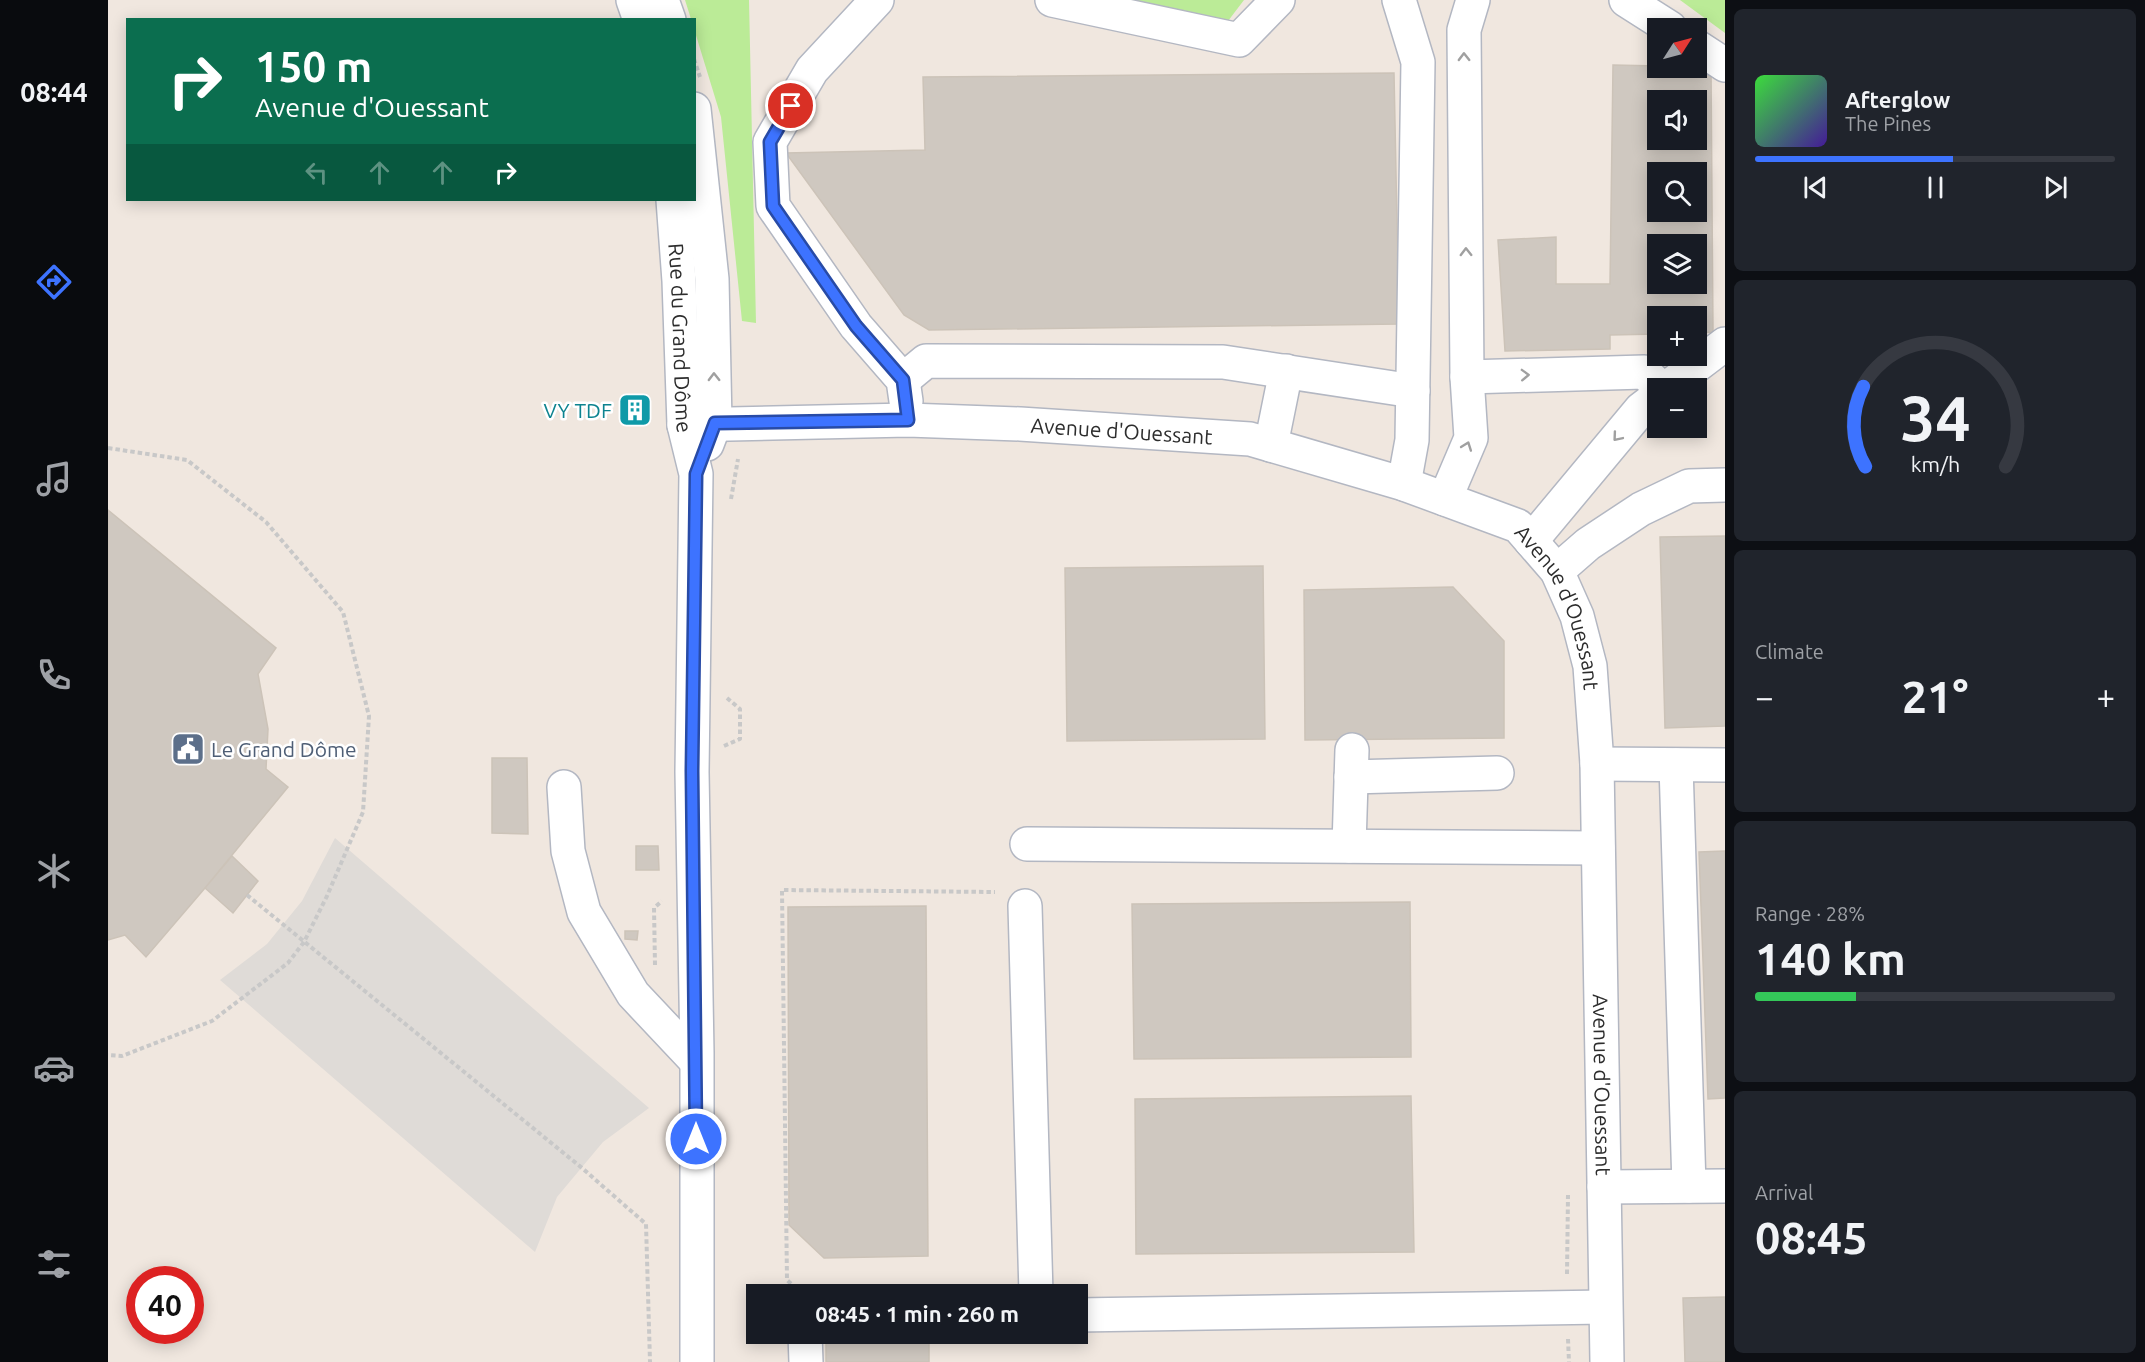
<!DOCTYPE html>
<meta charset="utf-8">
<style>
:root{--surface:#171b24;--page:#20242c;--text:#f1f3f6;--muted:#9ea1a6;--line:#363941;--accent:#3d73ff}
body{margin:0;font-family:Ubuntu,sans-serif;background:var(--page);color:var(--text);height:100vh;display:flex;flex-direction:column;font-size:22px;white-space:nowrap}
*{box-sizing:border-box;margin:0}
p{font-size:20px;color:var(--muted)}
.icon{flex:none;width:33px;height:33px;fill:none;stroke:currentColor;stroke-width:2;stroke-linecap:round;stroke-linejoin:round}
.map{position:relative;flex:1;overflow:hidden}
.side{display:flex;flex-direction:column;gap:9px;padding:9px;background:#0d0f14;width:420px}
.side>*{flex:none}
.top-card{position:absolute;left:18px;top:18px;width:570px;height:183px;border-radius:0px;box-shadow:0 3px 15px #0003;background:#0b6e4f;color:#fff;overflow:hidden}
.needle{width:39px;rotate:54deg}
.fabs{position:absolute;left:1539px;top:18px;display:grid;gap:12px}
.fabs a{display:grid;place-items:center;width:60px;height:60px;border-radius:0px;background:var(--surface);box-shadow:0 3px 15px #0003;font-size:30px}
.speed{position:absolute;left:18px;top:1266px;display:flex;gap:12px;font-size:30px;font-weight:700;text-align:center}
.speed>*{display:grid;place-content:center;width:78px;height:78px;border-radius:50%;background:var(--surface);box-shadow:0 3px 15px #0003;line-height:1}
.speed .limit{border:9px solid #d22;background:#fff;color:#111}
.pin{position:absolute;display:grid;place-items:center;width:51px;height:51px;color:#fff;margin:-26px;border:3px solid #fff;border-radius:50%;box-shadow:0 2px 6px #0007}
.me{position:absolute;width:66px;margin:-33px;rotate:0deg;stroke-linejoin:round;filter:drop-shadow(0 0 4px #0008)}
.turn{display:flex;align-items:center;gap:21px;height:126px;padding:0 30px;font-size:27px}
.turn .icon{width:78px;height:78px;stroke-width:2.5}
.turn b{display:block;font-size:42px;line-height:51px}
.lanes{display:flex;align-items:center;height:57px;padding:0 30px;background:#0003;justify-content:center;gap:30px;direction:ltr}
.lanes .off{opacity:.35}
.big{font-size:45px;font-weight:700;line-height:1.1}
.side .widget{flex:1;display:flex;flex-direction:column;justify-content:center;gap:9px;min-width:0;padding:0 21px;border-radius:9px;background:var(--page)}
.side .dial{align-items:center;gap:0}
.dial svg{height:156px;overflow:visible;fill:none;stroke:var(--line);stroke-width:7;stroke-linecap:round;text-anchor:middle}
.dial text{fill:var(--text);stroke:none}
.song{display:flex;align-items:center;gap:18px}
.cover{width:72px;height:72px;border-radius:9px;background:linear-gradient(135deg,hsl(120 70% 55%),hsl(260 70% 35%))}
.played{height:6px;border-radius:3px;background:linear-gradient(90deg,var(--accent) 55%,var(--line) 55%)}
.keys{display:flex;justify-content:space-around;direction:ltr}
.heat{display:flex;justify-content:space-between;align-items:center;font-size:33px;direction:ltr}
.charge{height:9px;border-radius:4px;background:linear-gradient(90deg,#34c759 28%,var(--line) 0)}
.trip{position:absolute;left:638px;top:1284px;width:342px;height:60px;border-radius:0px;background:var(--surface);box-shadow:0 3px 15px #0003;font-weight:700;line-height:60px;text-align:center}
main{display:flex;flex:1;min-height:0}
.tabs{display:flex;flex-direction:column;width:108px;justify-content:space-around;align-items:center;background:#090b0e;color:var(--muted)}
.tabs .icon{width:42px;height:42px}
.tabs .on{color:var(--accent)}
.tabs b{font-size:27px;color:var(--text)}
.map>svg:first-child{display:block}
.green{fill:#bbeb97}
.plaza{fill:#dfdbd7}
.building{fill:#cfc8c0;stroke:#ccc3b8;stroke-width:1.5;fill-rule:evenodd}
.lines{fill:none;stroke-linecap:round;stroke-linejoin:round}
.minor-casing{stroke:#b3b7c2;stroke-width:36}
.path{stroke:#c8c8c8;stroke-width:4;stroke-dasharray:4.5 3;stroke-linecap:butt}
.minor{stroke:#fff;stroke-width:33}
.oneway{stroke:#a0a0a0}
.route-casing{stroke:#284ba6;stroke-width:15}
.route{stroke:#3d73ff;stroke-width:10}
.labels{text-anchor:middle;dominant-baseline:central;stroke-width:5;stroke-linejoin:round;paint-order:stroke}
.street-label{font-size:21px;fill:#2d2d2d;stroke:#fff}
.culture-label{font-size:21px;fill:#0d838f;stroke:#fff;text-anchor:end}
.service-label{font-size:21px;fill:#4e5e75;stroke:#fff;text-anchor:start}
</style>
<main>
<nav class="tabs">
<b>08:44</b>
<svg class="icon on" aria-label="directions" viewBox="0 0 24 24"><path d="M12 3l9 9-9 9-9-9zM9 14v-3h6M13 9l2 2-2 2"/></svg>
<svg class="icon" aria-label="music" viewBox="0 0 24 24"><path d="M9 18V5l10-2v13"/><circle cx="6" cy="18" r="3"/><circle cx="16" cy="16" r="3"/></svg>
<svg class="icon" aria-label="phone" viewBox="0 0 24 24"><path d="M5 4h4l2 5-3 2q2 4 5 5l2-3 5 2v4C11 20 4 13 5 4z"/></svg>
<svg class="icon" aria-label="climate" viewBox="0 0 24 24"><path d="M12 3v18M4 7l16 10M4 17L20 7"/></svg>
<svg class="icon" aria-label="car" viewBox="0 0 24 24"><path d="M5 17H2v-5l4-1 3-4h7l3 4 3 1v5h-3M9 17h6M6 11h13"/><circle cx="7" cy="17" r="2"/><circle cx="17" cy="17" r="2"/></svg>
<svg class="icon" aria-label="filters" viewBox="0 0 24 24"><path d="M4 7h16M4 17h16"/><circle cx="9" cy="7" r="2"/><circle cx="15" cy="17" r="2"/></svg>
</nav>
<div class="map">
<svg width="1617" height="1362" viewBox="0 0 1617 1362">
<rect width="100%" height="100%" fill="#f0e7df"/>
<path class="green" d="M577,0h64l7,323 -14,-2 -21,-204 -26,-85 -1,-12 -3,-1z
M1008,0h128l-19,25z
M1572,0h45v33z"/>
<path class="plaza" d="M227,838l314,270 -46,34 -46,55 -22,55 -315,-272 47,-36 35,-43z"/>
<path class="building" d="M1505,65l45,1v2l53,-1 2,265 -17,1v-17h-38v18l-48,1v14l-105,2 -7,-111 58,-3v47h54zM1550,100h38v40h-38zM1550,172h38v40h-38zM1550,244h38v40h-38z
M1286,73l5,251 -470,6 -25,-15 -118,-162 139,-3 -2,-73z
M521,402h11l1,16 -11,1z
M0,510l168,138 -18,26 10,55 -2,40 22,18 -83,101 -59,69 -21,-22 -17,5z
M1617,536v190l-60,2 -5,-191z
M1155,566l2,173 -198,2 -2,-173z
M1345,587l51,54v97l-199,2 -1,-150z
M384,758h35l1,76 -36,-1z
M528,846h22l1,24h-23z
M1617,851v247l-17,1 -9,-247z
M124,856l26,25 -25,32 -28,-25z
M1302,902l1,155 -277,2 -2,-155z
M818,906l2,350 -104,2 -35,-33 -1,-318z
M517,931h13l-1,9 -12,-1z
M1303,1096l3,156 -278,2 -1,-155z
M1617,1297v65h-40l-2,-64z
M821,1337v25h-103v-24z"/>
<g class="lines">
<defs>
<g id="minor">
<path d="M525,0l7,20"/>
<path d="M554,0l7,20"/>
<path d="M769,0l-65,70 -42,72 3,64 83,120 47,54 3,21"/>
<path d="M944,0l187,40 39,-40"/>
<path d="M1291,0l19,62 -6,378 -8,44"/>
<path d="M1518,0l44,28"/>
<path d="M1588,46l29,19"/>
<path d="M586,109l18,170 3,144 -8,21"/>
<path id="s1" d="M565,200l6,81 5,144 12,49 -4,298 5,280v310"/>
<path d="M1359,377l177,-5 17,16"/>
<path d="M795,380l23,-19 297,1 190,29"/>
<path d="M1559,388l58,-44"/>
<path id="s2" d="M576,425l224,-5 112,4 230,15 154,45 114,42 39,45 20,45 13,50 7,98 10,598"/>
<path d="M1163,445l15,-74"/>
<path d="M1337,499l26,-61 -4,-61 -3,-347 9,-30"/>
<path d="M1423,541l110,-132 17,-13"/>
<path d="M1449,571l31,-27 53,-35 48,-23 36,-1"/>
<path d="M1489,764l128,1"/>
<path d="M1568,765l13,421"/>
<path d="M1243,777l146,-4"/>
<path d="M456,787l4,64 16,61 49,82 63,67"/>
<path d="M919,844l571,4"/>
<path d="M1241,846l3,-96"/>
<path d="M917,906l11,388"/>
<path d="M1496,1187l121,-1"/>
<path d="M969,1315l528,-8"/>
<path d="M697,1334l1,28"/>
</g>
</defs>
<use href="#minor" class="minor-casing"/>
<path class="path" d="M586,59l6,18
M0,448l79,12 79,62 77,90 26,104 -6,96 -36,84 -23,46 -16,21 -76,58 -90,35 -14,-1
M623,499l7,-40
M616,746l16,-7v-30l-13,-11
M139,895l335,273 64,56 4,138
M547,965l-1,-57 8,-7
M1459,1274l1,-79
M694,1294l-15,-14 -5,-390 213,2
M1460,1339l1,23"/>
<use href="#minor" class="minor"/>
</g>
<defs><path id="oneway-chevron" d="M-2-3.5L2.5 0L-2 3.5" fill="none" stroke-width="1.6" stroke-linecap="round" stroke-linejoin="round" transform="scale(1.5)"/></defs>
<g class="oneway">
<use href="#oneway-chevron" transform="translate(1356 57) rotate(-91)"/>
<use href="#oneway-chevron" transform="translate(1358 252) rotate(-91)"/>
<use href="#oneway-chevron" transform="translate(1417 375) rotate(-2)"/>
<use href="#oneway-chevron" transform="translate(606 377) rotate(-91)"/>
<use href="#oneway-chevron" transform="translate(1509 437) rotate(130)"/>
<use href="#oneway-chevron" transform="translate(1359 446) rotate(-70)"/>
</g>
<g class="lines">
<defs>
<path id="route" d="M588,1139l-4,-368 4,-297 19,-51 193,-3 -5,-40 -47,-54 -83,-120 -3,-64 21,-36"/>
</defs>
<use href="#route" class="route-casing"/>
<use href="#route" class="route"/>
</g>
<defs>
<symbol id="building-square" viewBox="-11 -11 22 22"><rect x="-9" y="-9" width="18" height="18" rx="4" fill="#0f9aa8" stroke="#fff"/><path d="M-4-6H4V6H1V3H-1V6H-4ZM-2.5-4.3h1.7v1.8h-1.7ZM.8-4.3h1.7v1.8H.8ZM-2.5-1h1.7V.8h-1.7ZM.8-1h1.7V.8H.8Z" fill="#fff"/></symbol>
<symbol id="civic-square" viewBox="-11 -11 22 22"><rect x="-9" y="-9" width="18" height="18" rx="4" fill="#5c6f8a" stroke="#fff"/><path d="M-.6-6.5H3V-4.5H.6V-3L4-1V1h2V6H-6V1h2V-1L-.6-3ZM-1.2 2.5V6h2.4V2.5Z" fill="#fff"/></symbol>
</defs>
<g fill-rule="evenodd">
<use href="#building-square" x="508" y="391" width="38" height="38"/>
<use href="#civic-square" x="61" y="730" width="38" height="38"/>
</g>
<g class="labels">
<g class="street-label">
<text stroke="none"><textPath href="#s1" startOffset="138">Rue du Grand Dôme</textPath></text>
<text stroke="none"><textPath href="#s2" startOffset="438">Avenue d'Ouessant</textPath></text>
<text stroke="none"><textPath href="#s2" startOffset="942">Avenue d'Ouessant</textPath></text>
<text stroke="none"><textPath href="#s2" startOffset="1428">Avenue d'Ouessant</textPath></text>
</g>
<g class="culture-label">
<text x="504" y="410">VY TDF</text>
</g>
<g class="service-label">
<text x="103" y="749">Le Grand Dôme</text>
</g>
</g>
</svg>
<div class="fabs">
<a><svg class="needle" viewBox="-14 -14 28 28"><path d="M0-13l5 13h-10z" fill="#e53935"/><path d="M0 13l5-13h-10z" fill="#9ea1a6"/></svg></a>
<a><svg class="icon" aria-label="sound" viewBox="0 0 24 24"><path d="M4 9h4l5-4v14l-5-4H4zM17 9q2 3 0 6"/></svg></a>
<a><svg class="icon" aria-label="search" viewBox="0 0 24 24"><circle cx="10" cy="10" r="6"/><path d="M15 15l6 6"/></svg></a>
<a><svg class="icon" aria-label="layers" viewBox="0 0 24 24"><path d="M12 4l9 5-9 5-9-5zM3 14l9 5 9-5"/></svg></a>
<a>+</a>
<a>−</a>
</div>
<div class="speed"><div class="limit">40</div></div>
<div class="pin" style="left:683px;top:106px;background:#d93025"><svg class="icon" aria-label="arrive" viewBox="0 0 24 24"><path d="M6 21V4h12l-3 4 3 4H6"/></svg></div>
<svg class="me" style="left:588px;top:1139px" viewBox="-20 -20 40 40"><circle r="17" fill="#3d73ff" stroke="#fff" stroke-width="3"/><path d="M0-11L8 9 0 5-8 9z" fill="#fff"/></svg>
<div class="trip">08:45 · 1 min · 260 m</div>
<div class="top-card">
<div class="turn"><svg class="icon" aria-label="right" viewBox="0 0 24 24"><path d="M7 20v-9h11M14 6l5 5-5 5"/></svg><div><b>150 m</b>Avenue d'Ouessant</div></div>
<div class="lanes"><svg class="icon off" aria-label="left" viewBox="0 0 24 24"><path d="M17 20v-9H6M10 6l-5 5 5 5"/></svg><svg class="icon off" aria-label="ahead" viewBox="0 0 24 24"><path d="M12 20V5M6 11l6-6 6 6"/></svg><svg class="icon off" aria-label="ahead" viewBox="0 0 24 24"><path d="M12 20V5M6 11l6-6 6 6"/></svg><svg class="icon" aria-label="right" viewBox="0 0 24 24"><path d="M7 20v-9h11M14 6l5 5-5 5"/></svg></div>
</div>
</div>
<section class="side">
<div class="widget">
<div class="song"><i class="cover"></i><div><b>Afterglow</b><p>The Pines</p></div></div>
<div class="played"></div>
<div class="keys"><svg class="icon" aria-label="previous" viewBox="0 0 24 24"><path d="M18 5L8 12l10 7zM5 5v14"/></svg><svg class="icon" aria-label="pause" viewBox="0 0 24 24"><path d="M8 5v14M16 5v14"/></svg><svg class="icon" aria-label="next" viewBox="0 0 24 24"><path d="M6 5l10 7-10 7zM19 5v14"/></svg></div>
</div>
<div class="widget dial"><svg viewBox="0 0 100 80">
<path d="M14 69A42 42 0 1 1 86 69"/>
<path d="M14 69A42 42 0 0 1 13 28" stroke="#3d73ff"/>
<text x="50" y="56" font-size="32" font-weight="700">34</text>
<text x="50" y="72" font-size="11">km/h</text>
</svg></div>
<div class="widget"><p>Climate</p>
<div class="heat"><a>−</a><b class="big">21°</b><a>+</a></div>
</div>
<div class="widget"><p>Range · 28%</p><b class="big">140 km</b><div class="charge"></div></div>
<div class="widget"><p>Arrival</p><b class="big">08:45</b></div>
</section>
</main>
